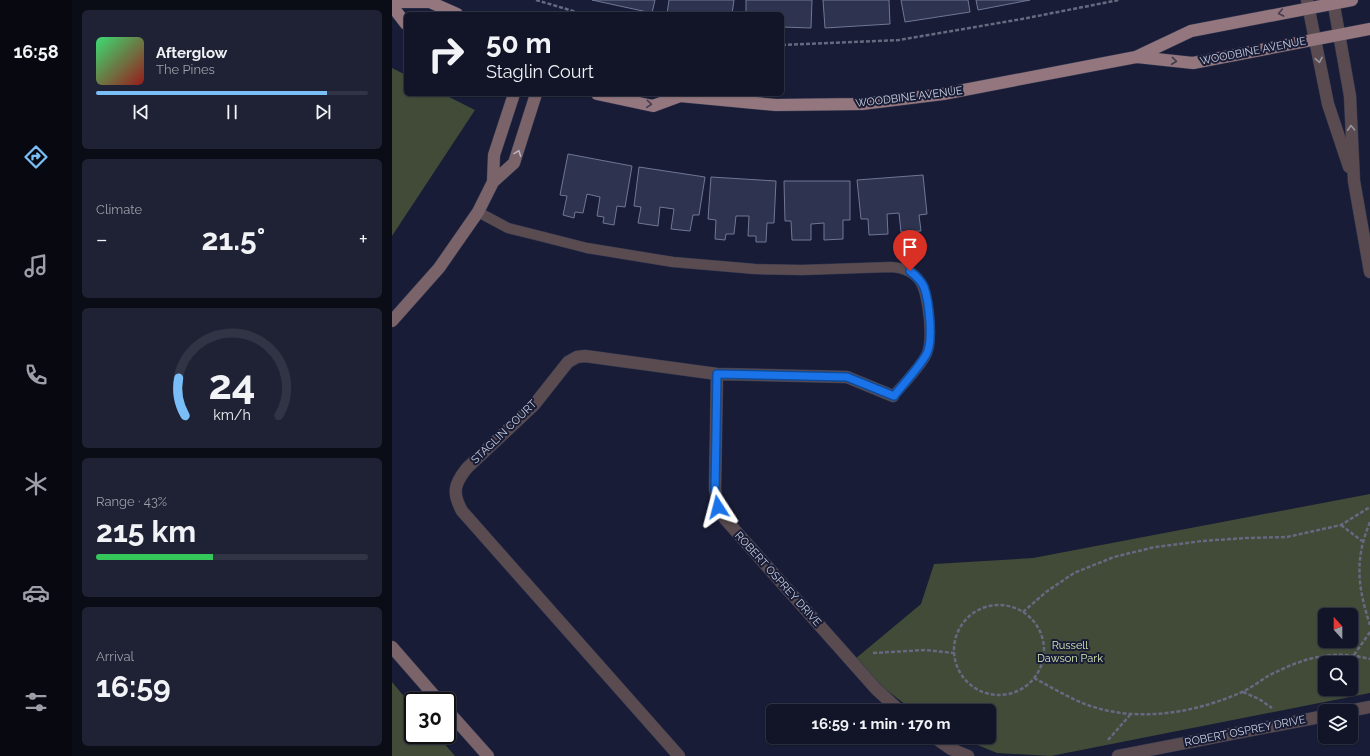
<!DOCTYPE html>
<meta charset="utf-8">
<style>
:root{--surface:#121528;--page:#1f2234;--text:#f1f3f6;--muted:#9c9fa8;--line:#313445;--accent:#7abef8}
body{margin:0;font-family:Raleway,sans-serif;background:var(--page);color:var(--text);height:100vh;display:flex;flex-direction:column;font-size:15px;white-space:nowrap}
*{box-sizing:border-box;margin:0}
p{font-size:13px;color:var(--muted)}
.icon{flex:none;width:22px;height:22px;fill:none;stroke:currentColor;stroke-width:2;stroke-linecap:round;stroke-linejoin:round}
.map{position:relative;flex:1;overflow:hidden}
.side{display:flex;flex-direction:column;gap:10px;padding:10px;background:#0a0c16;width:320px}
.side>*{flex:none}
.hud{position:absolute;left:12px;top:12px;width:380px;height:84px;border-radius:6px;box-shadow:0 1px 3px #0004,0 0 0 1px var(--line);background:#121528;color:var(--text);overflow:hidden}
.needle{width:26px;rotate:339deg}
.tools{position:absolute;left:926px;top:608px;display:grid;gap:8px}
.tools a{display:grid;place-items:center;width:40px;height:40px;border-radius:6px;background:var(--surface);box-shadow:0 1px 3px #0004,0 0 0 1px var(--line);font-size:20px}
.speed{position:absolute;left:12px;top:692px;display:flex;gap:8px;font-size:20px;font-weight:700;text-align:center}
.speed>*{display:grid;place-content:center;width:52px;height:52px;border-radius:50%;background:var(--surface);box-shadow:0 1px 3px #0004,0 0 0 1px var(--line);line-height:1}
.speed .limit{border:2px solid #111;border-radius:6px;background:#fff;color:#111}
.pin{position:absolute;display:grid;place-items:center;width:34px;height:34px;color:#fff;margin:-41px -17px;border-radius:50% 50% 50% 0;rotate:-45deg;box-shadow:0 0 4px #0007}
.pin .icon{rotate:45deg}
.me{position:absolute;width:44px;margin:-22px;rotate:351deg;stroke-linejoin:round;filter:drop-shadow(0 0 3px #0008)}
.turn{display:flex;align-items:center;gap:14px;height:84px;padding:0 16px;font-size:18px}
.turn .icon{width:52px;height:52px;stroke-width:2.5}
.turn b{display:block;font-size:28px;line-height:34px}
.big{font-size:30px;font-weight:700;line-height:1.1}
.side .card{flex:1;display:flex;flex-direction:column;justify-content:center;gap:6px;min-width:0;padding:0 14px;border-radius:6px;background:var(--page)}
.side .dial{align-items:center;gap:0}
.dial svg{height:104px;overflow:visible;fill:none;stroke:var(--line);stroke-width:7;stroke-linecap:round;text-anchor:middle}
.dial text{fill:var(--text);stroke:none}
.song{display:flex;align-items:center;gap:12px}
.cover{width:48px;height:48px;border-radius:6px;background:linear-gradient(135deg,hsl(140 70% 55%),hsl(0 70% 35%))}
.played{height:4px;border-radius:2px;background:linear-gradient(90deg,var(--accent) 85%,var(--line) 85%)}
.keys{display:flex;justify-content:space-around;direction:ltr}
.heat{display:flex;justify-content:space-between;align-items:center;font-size:22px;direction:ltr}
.charge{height:6px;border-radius:3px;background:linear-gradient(90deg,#34c759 43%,var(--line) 0)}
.trip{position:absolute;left:374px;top:704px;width:230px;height:40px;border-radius:6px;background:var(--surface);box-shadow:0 1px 3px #0004,0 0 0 1px var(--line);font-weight:700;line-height:40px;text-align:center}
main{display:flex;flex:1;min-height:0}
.tabs{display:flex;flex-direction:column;width:72px;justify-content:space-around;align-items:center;background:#070810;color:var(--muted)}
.tabs .icon{width:28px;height:28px}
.tabs .active{color:var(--accent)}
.tabs b{font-size:18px;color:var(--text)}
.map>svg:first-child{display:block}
.green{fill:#424a38;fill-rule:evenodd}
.building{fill:#2e344f;stroke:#6f7796}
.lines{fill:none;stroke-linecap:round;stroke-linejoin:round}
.lane-casing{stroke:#353952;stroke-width:11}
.street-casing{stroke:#353952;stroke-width:13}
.secondary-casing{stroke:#353952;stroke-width:13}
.primary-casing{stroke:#353952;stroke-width:13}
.path{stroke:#656a80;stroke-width:2.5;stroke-dasharray:4 2;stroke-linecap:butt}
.lane{stroke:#594b4f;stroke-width:10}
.street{stroke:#594b4f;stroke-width:12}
.secondary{stroke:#7a646a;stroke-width:12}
.primary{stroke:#94777e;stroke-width:12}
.oneway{stroke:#433c4f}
.oneway2{stroke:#9995a0}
.oneway3{stroke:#b8b6c5}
.route-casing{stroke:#114b97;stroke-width:10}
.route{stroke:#1a73e8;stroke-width:7}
.labels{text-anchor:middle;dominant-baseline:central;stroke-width:4;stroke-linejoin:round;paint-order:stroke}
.street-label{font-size:11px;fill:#cdd2e3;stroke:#181c36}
.park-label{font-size:11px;fill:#d5eab5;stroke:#181c36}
</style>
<main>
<nav class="tabs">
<b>16:58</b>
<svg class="icon active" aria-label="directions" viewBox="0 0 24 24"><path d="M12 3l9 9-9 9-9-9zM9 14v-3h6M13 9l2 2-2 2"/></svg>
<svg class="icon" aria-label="music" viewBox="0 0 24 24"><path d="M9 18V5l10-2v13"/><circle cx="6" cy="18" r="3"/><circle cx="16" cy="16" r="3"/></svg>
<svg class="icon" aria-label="phone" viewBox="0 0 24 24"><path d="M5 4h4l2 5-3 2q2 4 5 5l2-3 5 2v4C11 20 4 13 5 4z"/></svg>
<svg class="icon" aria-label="climate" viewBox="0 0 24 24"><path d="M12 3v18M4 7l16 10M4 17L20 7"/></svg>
<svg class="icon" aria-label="car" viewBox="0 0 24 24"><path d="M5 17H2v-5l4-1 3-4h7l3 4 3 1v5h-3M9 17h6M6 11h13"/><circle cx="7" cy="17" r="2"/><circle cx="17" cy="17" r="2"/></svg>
<svg class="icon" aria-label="filters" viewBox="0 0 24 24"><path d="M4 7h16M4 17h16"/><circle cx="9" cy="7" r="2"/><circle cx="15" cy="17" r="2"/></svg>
</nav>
<section class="side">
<div class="card">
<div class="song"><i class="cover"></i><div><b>Afterglow</b><p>The Pines</p></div></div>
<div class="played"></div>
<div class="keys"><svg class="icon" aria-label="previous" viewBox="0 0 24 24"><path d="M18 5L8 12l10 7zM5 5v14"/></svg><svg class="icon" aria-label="pause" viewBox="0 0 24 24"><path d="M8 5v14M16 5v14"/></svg><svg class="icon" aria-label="next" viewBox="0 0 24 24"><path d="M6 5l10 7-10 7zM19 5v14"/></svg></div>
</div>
<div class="card"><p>Climate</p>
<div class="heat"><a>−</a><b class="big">21.5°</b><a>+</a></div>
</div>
<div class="card dial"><svg viewBox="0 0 100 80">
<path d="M14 69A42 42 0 1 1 86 69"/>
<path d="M14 69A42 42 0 0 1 9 40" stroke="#7abef8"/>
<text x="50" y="56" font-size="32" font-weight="700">24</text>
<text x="50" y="72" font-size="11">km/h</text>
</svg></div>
<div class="card"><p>Range · 43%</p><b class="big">215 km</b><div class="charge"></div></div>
<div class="card"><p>Arrival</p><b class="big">16:59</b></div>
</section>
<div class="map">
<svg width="978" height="756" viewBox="0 0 978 756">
<rect width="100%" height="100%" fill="#181c36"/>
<path class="green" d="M0,68l14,7v19h37l32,16 -83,126z
M978,494v199l-319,63 -54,-3 -39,-16h31v-26h-75l-29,-22 -30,-30 66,-55 13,-40 99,-6zM933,615h26v26h-26zM933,663h26v26h-26z
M0,682l21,25v28h24l18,21h-63z"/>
<path class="building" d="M200,0h63l-3,13z
M277,0h65l-2,14h-65z
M354,0h66l-1,28 -29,-1v-13h-36z
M431,0h66l1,24 -65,4z
M509,0h67l2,12 -65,10z
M584,0h54l-52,10z
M176,154l64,12 -7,41 -8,-1 -3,19 -11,-2 1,-6 -7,-1 3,-19 -13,-3 -4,19 -8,-1 -1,6 -11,-3 4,-19 -7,-1z
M247,167l66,10 -6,38h-6l-3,16 -19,-2 3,-20 -14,-2 -2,19 -20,-3 3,-16 -7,-1z
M531,175l4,39 -8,1 2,16 -20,1 -2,-19 -12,1 1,20 -19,1 -1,-16h-7l-4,-39z
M319,177l65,4 -2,42h-7l-1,19h-10v-6h-8l1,-20h-13l-2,18h-8l-1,6 -10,-1 1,-19 -8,-1z
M392,181h66v39h-7v19l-19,1v-17l-13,1v16h-19l-1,-19h-6z"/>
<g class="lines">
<defs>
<path id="lane" d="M86,212l30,16 28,7 51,13 86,14 82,7 47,1 89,-3c33,2 35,25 38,52 1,11 2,24 -2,34 -4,11 -25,33 -34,43"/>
<path id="street" d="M915,0l21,104 21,63
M941,0l17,96 4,85 16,91
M325,374l-2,115 3,18 7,12 151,170 24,22
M957,711l21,-4
M542,737l17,12 17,7
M287,756l-217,-245c-10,-18 -8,-27 5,-43l67,-63 34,-43 9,-5 8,-1 132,18 130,3 46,19
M726,756l207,-40"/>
<path id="secondary" d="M101,182l1,-27 20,-61
M0,321l47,-53 39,-56 15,-30 21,-19 22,-69
M0,647l47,54
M55,710l41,46"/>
<path id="primary" d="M0,2h38l27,12
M0,6l14,18
M745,57l56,6 177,-34
M205,94l56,12 27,-10 96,9 86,-1 81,-10 193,-37 55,-26 161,-31"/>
</defs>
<use href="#lane" class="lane-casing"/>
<use href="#street" class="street-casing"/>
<use href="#secondary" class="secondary-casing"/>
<use href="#primary" class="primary-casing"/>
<path class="path" d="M144,0l47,14
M390,45l117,-5 123,-21 97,-19
M978,522c-16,38 -12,66 0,103
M949,525l21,16
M562 650a45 45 0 1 1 90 0a45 45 0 1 1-90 0Z
M631,612l23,-20 28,-19 40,-16 41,-10 47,-6 44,-3 41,-1 54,-12 29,-18
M481,653l52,-3 29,3
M962,655l16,-23
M642,678c15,8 30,17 46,24 51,22 113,12 162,-10 9,-4 18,-11 26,-16 35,-18 63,-27 102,-17
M851,692l16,7 13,9
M716,740l22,-25"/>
<use href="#lane" class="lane"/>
<use href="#street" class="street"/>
<use href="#secondary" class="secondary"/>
<use href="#primary" class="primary"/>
</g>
<defs><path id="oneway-chevron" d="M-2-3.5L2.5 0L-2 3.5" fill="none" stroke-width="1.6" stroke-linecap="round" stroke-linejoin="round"/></defs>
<g class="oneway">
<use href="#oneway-chevron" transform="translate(889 13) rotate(169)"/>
<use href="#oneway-chevron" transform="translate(782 61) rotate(6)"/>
<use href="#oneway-chevron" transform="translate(257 104) rotate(5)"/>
</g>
<g class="oneway2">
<use href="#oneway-chevron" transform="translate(927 60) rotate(79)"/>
<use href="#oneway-chevron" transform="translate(959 128) rotate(-93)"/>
</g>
<use class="oneway3" href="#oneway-chevron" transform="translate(126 153) rotate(-69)"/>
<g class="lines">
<defs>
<path id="route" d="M326,507l-3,-17 2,-116 130,3 47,19c10,-13 23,-26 32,-41 8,-13 3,-54 -2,-68 -3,-7 -9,-12 -14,-16"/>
</defs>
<use href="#route" class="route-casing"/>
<use href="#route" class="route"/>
</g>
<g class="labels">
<g class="street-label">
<text transform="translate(861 51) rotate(-11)">WOODBINE AVENUE</text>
<text transform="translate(517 97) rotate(-7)">WOODBINE AVENUE</text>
<text transform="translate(112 432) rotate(-44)">STAGLIN COURT</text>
<text transform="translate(386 579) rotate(48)">ROBERT OSPREY DRIVE</text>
<text transform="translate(853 731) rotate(-11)">ROBERT OSPREY DRIVE</text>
</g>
<g class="park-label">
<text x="678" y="645">Russell<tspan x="678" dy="13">Dawson Park</tspan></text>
</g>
</g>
</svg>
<div class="tools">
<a><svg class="needle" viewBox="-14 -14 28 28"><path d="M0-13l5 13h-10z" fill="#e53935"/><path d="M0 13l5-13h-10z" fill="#9c9fa8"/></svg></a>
<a><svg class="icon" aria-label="search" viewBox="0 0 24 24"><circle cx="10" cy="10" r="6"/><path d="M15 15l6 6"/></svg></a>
<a><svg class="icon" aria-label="layers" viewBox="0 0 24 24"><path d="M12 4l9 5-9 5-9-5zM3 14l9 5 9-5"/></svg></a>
</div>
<div class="speed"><div class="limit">30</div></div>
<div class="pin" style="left:518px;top:271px;background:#d93025"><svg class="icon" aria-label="arrive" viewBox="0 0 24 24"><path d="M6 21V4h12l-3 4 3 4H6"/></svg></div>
<svg class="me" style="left:326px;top:507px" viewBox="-20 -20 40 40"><path d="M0-17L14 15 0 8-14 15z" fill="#1a73e8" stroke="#fff" stroke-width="4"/></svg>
<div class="trip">16:59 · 1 min · 170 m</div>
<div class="hud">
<div class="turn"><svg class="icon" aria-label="right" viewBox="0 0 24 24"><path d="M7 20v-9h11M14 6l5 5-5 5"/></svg><div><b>50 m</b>Staglin Court</div></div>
</div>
</div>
</main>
